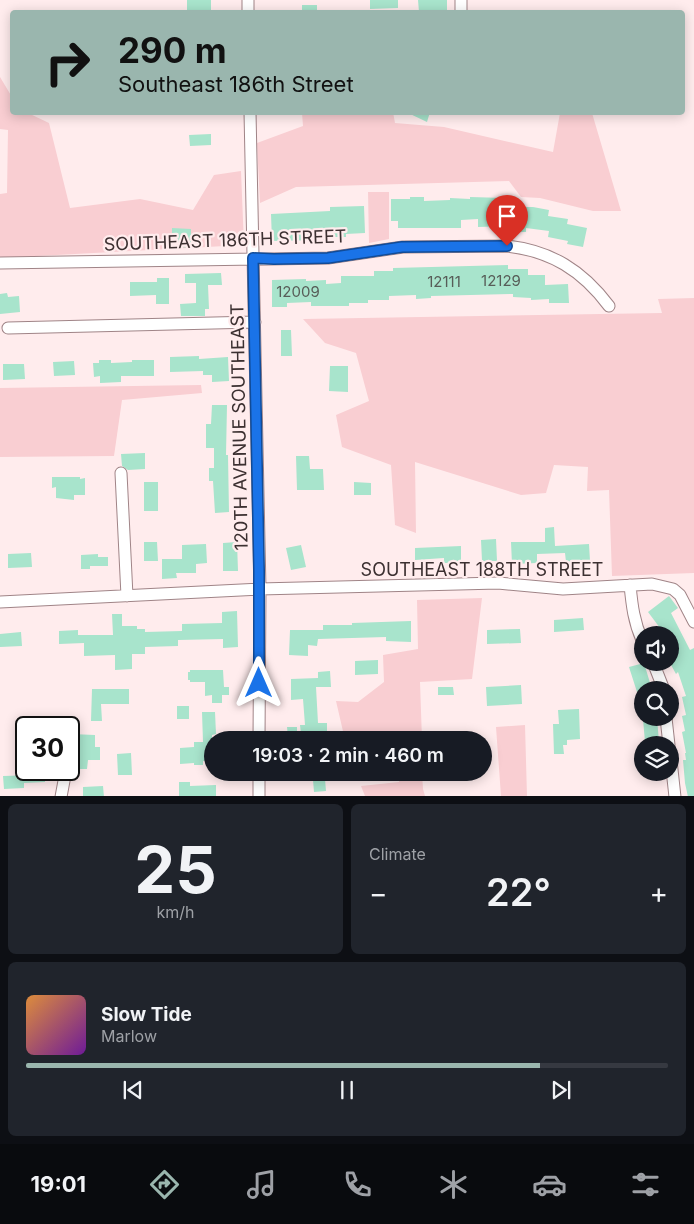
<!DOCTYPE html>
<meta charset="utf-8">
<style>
:root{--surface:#171b24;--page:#20242c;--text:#f1f3f6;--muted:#9ea1a6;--line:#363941;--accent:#9ab6ae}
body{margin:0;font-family:Inter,sans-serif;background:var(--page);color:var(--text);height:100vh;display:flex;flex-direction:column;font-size:19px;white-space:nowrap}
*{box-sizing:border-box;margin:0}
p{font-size:16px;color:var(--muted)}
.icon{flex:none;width:28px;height:28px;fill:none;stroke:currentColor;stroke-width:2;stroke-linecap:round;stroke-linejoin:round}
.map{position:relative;height:796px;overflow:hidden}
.panel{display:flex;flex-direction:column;gap:8px;padding:8px;background:#0d0f14;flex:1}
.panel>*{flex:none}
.top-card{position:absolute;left:10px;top:10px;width:675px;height:105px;border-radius:5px;box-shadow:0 2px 12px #0003;background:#9ab6ae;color:#111;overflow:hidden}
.fabs{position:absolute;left:634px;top:626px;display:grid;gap:10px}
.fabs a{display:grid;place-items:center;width:45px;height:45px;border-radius:50%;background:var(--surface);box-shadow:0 2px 12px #0003;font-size:25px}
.speed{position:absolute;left:15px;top:716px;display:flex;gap:10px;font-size:25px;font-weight:700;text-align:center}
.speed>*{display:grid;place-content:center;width:65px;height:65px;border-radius:50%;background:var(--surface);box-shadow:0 2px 12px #0003;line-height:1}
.speed .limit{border:2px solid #111;border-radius:8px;background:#fff;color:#111}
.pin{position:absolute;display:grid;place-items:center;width:42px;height:42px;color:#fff;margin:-51px -21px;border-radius:50% 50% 50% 0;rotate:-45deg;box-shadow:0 0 5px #0007}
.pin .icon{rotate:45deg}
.me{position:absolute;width:55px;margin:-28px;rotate:0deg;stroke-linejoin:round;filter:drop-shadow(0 0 4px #0008)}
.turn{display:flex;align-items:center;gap:18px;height:105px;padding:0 25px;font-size:22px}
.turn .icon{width:65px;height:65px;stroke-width:2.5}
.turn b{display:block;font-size:35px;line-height:42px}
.big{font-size:38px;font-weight:600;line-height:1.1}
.panel .card{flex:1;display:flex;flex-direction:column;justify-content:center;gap:8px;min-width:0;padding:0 18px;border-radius:8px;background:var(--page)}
.panel .dial{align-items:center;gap:0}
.dial b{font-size:65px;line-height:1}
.song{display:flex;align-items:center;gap:15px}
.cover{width:60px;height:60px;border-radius:8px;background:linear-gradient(135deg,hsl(30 70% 55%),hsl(280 70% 35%))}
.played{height:5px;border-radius:2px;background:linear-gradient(90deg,var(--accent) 80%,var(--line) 80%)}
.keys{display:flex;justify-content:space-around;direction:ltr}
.heat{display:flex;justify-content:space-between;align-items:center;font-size:28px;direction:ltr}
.panel .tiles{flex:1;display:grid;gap:8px;grid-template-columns:1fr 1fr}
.card:last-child{grid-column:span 2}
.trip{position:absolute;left:204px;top:731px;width:288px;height:50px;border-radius:25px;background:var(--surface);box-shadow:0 2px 12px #0003;font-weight:600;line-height:50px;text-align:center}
.menu{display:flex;height:80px;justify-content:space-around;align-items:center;background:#090b0e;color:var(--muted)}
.menu .icon{width:35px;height:35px}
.menu .active{color:var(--accent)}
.menu b{font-size:22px;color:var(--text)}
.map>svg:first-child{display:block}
.green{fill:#f9ced2}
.building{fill:#a8e4cc}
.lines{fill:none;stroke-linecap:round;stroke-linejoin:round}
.minor-casing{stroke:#a08487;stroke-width:13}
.minor{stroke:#fff;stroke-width:11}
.route-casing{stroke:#114b97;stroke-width:12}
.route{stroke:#1a73e8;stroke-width:9}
.labels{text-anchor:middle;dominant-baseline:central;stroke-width:4.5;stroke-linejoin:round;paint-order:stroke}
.number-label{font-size:15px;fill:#575d58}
.street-label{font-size:18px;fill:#3c3031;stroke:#ffeced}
</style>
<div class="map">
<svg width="694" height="797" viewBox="0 0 694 797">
<rect width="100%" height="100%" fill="#ffeced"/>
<path class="green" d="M0,77l12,20v15l16,1 21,10 21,85 70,-9 53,11 21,-35 27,-4 3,74 -244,13v-64l7,-1 1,-63 -8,-1z
M393,112l2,11 49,4 109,25 7,-39h32l29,98h-28l-53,-13 -19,-1 -12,-16 -213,6 -36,16 -3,-60 46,-17 -1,-13z
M368,192h21v47l-20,4z
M694,298v275l-82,3 -3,-86 -22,1 1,-24 -34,-2 -8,28 -25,2 -106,-33 1,71 -21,-8 -4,-60 -49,-18 -6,-32 33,-14 -13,-48 -31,-10 -22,-24 359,-6 -4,-14z
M201,385l1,8 -80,7 -8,56 -114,1v-69z
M482,598l-10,81 -52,3 2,58h-77l-9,-39 22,1 26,-20 -1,-27 35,-6 -1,-49z
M525,725l2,71h-26l-5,-69z
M400,773h22l1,16 2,7h-60l-4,-10 38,-4z"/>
<path class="building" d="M187,0h24v12h-24z
M370,0h28v8l-28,1z
M418,0h29v12h-28z
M302,5h15v7h-15z
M406,112h24l-3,10z
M211,134v11l-21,1 -1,-11z
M410,197h14v4l26,-1v-2l20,1v-2l35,1v9h28l16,3 -1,6 20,3 -1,5 20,4 -4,19 -16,-3 1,-3 -20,-4 1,-6 -23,-3v4h-17v-6l-31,1v-8l-17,1v8h-63v-7h-7v-22h19z
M364,206l1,27 -19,1v3h-21v3l-53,1 -1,-27 59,-3v-4z
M172,228l19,1v19l-10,-1v-3l-9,-1z
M508,265v4h20v6h17v10l23,-1 1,19h-20v-4l-18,1v-2l-18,-1v-3l-82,2v2l-15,1v-4l-27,1v4h-21v3h-19v3h-38v-4l-24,1v4h-15v-27l34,-1v2l20,-1v4l15,-1v-7h33v-5h19v-3z
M221,273l1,12h-14l1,24h-4v7h-24l-1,-12 16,-1v-20h-11v-9z
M157,278h12v26h-13v-9l-26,1v-14h27z
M7,293l1,4 11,-1 1,16 -20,2v-20z
M281,330h10l1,26h-11z
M199,356v3l29,-2 1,24 -17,1v-7h-9v-4l-33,1v-15z
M99,360h12v3l21,-1v-2h22v16h-33v6l-21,1v-7l-6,1 -1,-14h6z
M74,361l1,14 -21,1 -1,-14z
M3,364h21l1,15 -22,1z
M330,366h18v26l-19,-1z
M212,405h15l-1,50h2l1,57 -14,1 -2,-32h-4v-13h5v-20h-8v-24h5z
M145,453v16l-17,1 -6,-4 -1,-12z
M296,456h13l1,13h13l1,21h-27z
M52,477h28v2l5,-1v17h-11v5l-18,-2v-11l-4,1z
M144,482h14v29h-14z
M354,482l17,1v12h-17z
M554,527l1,19 34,-2 1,17 -24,1 -1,-9 -28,1v9l-25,1 -1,-22h34v-14z
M496,539l1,22h-15l-1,-21z
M144,542h13l1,19h-14z
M237,542l1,29h-15v-28z
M206,544l1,19 -11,1v9h-20l1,5 -15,1v-20h20v-14z
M301,545l5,22 -15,3 -5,-22z
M461,546v17h-17v-5l-29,2v-12z
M31,553l1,14 -24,1v-14z
M98,554v3h10v9h-18v3h-9v-14z
M669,596l9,12 -7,5 19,37 4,-2v149h-6l-3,-14 -2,-23h3l-1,-7h1l-4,-21 3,-1 -3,-15 4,-1 -4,-18 4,-1 -8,-24 -2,2 -6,-11v-28l-22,-1 12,-6 -12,-16z
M237,611l1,36 -15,1v-9l-45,1v6l-33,1v7h-13v15l-17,1v-15l-31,1v-13l-25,1v-13l19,-1v5h35l-1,-21h10v12h15v3h8v3l37,-1v-7l40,-1v-11z
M583,618l1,12 -30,2v-12z
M411,621v21l-25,-1v-4l-68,2 -1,7 -9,-1v11l-19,-1 1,-25h33v-5h29v-2z
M520,629l1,14 -34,1v-14z
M21,632l1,14 -22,1v-13z
M378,660v14l-23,1v-14z
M644,663l7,23 -14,6 -8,-25z
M190,670h33l1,17h5v8h-7v8h-10v-8l-7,1v-14h-15v-2h-2v-8h2z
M330,671l1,16h-15l2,36h9v8l-26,3 -1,-9h5l-2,-26 -12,1v-21l27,-1v-6z
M521,685l1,19 -35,2 -1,-19z
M438,687h15l1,8h-16z
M92,689h37v15h-28l1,17h-11z
M177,706h12v13h-12z
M579,709l1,30 -13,1v5h-4l1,9h-10l-1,-30h6l-1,-14z
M202,712h13l1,22 -4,1v19h-6v7h-3v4h-9v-2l-14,1v-16l14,-1v-5h9z
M657,718l2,24 -8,1v-2l-6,1 -2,-23z
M287,727h10v9l-9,1z
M71,734l24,1v12h5v13h-12l-1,9h-11l-1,-13h-4z
M131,753l1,22h-14l-1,-21z
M36,770h22l-1,8h-12v4l-21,1v5l-20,1 -1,-13 33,-1z
M325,779l1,12 -12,1 -1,-12z
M179,782h11v4l26,-1v12h-37z
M103,786l1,11h-21v-10z"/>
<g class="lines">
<defs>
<path id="minor" d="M248,0v12
M461,0v12
M250,112l10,477 -1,151
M0,263l328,-5 75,-11 104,-1c44,5 75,24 102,60
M8,328l247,-6
M121,473l6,123
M630,585c2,21 4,37 12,55
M0,602l260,-13 238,-6 65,6 89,-5 21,5 7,6 14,27
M653,662l11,28
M666,718l3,27
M670,751l5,46
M61,797l5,-27
M259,797v-25"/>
</defs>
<use href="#minor" class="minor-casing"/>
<use href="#minor" class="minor"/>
</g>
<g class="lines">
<defs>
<path id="route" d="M259,683v-113l-6,-312 21,1 54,-1 74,-11 105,-1"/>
</defs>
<use href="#route" class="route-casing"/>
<use href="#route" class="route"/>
</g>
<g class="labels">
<g class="number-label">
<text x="501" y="280">12129</text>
<text x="444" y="281">12111</text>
<text x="298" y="291">12009</text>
</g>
<g class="street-label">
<text transform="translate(225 240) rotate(-2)">SOUTHEAST 186TH STREET</text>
<text transform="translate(239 427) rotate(-91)">120TH AVENUE SOUTHEAST</text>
<text x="482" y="569">SOUTHEAST 188TH STREET</text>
</g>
</g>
</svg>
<div class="fabs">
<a><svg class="icon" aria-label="sound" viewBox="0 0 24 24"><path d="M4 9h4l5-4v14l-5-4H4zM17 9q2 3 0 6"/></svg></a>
<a><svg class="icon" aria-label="search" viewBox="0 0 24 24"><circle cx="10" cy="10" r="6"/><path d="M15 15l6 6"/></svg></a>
<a><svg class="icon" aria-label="layers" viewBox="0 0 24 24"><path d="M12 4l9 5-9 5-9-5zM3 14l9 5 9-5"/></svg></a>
</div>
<div class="speed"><div class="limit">30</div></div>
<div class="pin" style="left:507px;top:246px;background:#d93025"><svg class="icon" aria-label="arrive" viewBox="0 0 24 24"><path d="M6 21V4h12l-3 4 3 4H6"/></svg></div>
<svg class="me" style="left:259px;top:683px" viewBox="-20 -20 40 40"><path d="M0-17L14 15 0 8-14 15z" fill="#1a73e8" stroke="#fff" stroke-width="4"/></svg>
<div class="trip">19:03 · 2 min · 460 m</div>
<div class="top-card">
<div class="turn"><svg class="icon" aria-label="right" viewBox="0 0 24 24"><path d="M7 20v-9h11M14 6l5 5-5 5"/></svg><div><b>290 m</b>Southeast 186th Street</div></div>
</div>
</div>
<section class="panel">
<div class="tiles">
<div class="card dial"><b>25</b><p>km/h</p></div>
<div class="card"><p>Climate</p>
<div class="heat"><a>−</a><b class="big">22°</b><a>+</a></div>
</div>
<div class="card">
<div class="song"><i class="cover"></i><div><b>Slow Tide</b><p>Marlow</p></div></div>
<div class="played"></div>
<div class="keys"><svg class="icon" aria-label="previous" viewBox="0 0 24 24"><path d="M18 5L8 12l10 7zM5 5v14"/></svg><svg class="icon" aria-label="pause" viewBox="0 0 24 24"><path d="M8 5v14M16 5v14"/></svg><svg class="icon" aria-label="next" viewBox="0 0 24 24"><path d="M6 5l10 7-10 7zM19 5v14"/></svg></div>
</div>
</div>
</section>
<nav class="menu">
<b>19:01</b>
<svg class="icon active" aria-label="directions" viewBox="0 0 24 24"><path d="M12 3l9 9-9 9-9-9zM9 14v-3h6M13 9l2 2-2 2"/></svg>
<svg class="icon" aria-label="music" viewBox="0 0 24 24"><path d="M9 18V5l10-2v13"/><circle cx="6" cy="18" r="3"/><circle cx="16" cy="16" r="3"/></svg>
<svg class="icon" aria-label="phone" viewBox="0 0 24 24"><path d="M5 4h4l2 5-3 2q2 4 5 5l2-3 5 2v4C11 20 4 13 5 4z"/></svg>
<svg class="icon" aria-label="climate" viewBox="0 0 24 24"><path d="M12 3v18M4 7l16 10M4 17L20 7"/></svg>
<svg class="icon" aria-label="car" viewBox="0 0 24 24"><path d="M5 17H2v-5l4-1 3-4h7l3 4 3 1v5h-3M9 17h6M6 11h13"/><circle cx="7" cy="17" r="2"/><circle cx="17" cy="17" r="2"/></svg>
<svg class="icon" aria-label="filters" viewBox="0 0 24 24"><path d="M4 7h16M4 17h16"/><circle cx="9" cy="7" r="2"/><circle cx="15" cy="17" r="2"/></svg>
</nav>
